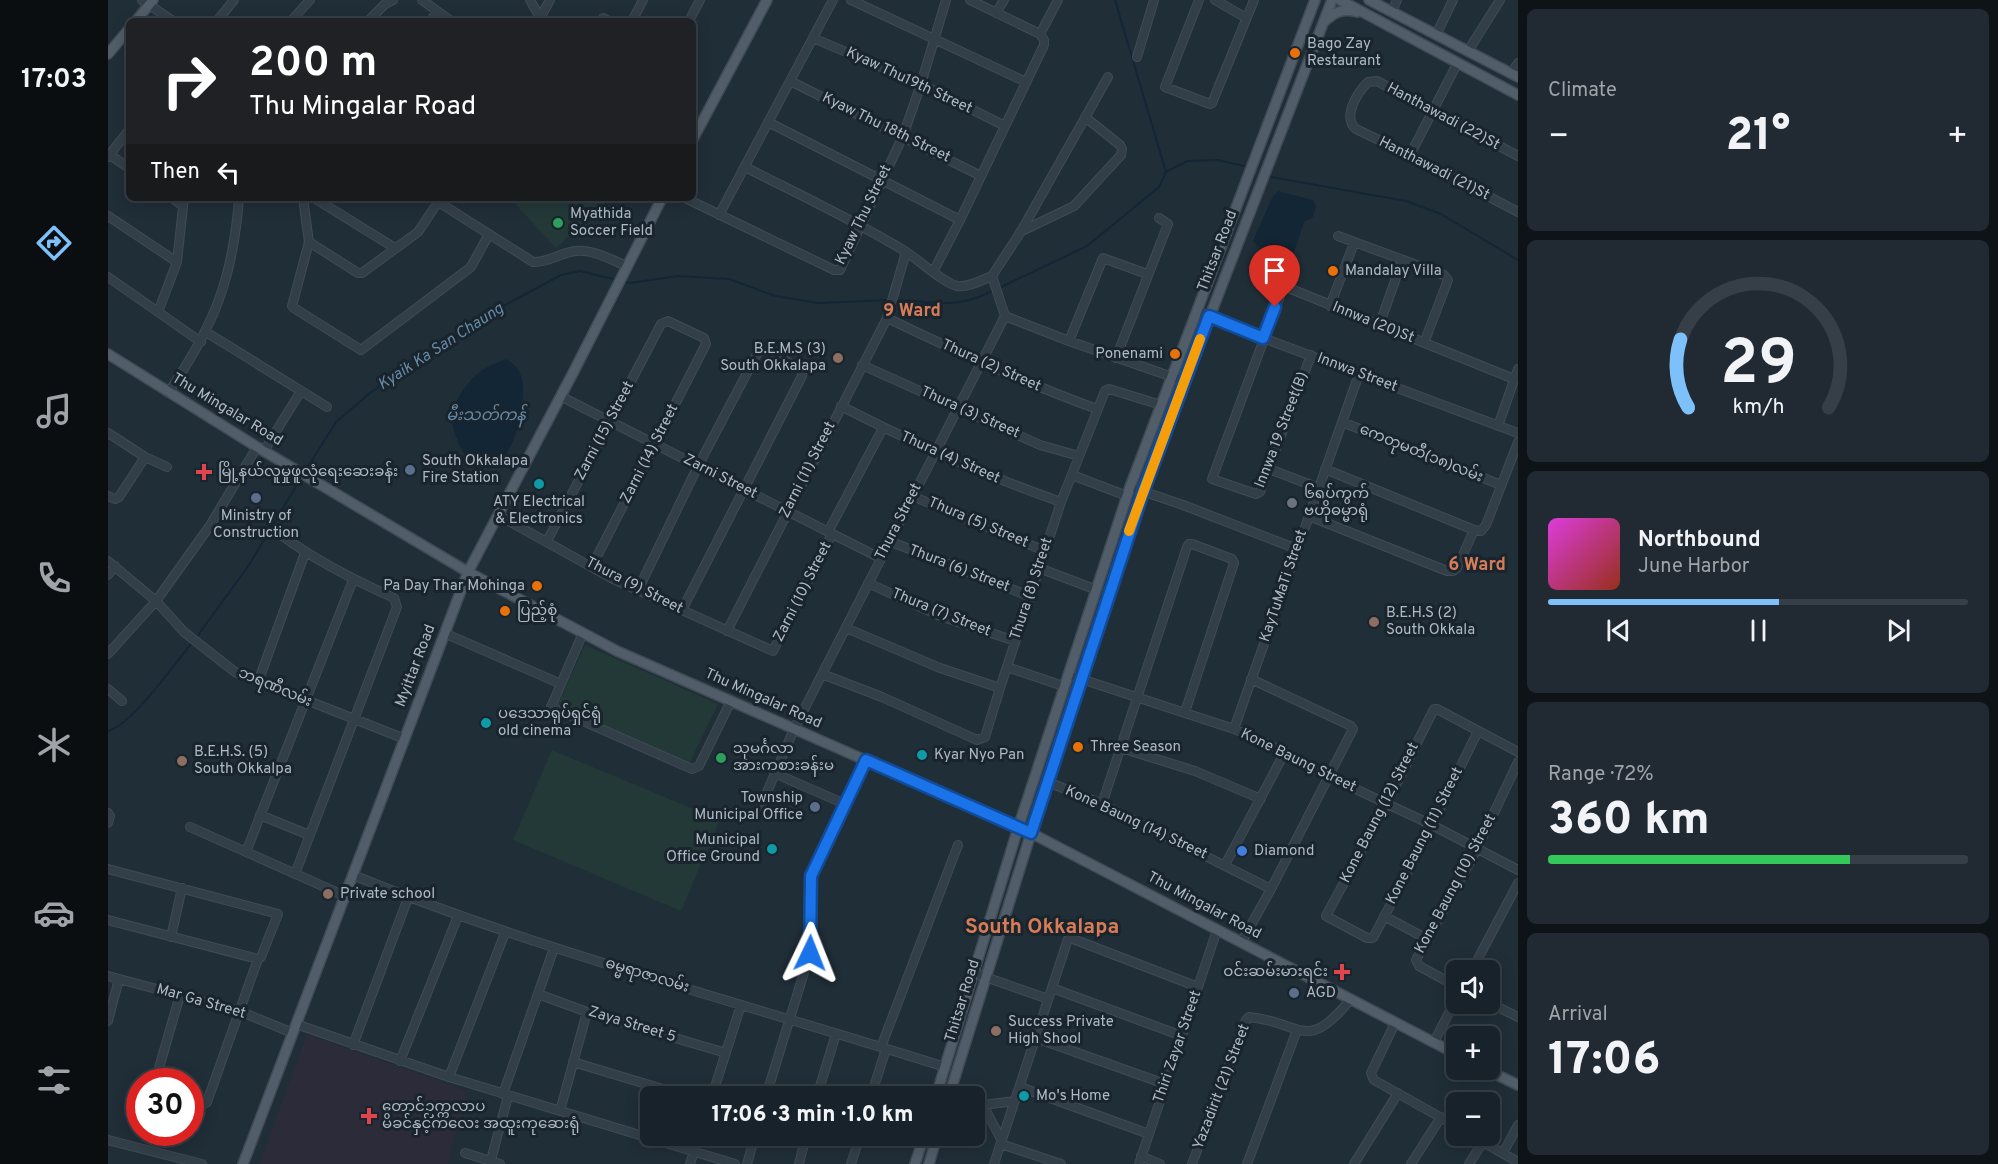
<!DOCTYPE html>
<meta charset="utf-8">
<style>
:root{--surface:#18222a;--page:#212a32;--text:#f1f3f6;--muted:#9fa4a8;--line:#363f47;--accent:#7dc0fa}
body{margin:0;font-family:Overpass,"Noto Sans Myanmar",sans-serif;background:var(--page);color:var(--text);height:100vh;display:flex;flex-direction:column;font-size:22px;white-space:nowrap}
*{box-sizing:border-box;margin:0}
p{font-size:20px;color:var(--muted)}
.icon{flex:none;width:33px;height:33px;fill:none;stroke:currentColor;stroke-width:2;stroke-linecap:round;stroke-linejoin:round}
.map{position:relative;flex:1;overflow:hidden}
.details{display:flex;flex-direction:column;gap:9px;padding:9px;background:#0d1317;width:480px}
.details>*{flex:none}
.hud{position:absolute;left:18px;top:18px;width:570px;height:183px;border-radius:9px;box-shadow:0 3px 15px #0003,0 0 0 2px var(--line);background:#202124;color:#fff;overflow:hidden}
.tools{position:absolute;left:1338px;top:960px;display:grid;gap:12px}
.tools a{display:grid;place-items:center;width:54px;height:54px;border-radius:9px;background:var(--surface);box-shadow:0 3px 15px #0003,0 0 0 2px var(--line);font-size:30px}
.speed{position:absolute;left:18px;top:1068px;display:flex;gap:12px;font-size:30px;font-weight:700;text-align:center}
.speed>*{display:grid;place-content:center;width:78px;height:78px;border-radius:50%;background:var(--surface);box-shadow:0 3px 15px #0003,0 0 0 2px var(--line);line-height:1}
.speed .limit{border:9px solid #d22;background:#fff;color:#111}
.pin{position:absolute;display:grid;place-items:center;width:51px;height:51px;color:#fff;margin:-62px -26px;border-radius:50% 50% 50% 0;rotate:-45deg;box-shadow:0 0 6px #0007}
.pin .icon{rotate:45deg}
.me{position:absolute;width:66px;margin:-33px;rotate:2deg;stroke-linejoin:round;filter:drop-shadow(0 0 4px #0008)}
.turn{display:flex;align-items:center;gap:21px;height:126px;padding:0 24px;font-size:27px}
.turn .icon{width:78px;height:78px;stroke-width:2.5}
.turn b{display:block;font-size:42px;line-height:51px}
.then{display:flex;align-items:center;height:57px;padding:0 24px;background:#0003;gap:12px;font-size:22px}
.big{font-size:45px;font-weight:800;line-height:1.1}
.details .widget{flex:1;display:flex;flex-direction:column;justify-content:center;gap:9px;min-width:0;padding:0 21px;border-radius:9px;background:var(--page)}
.details .dial{align-items:center;gap:0}
.dial svg{height:156px;overflow:visible;fill:none;stroke:var(--line);stroke-width:7;stroke-linecap:round;text-anchor:middle}
.dial text{fill:var(--text);stroke:none}
.song{display:flex;align-items:center;gap:18px}
.cover{width:72px;height:72px;border-radius:9px;background:linear-gradient(135deg,hsl(300 70% 55%),hsl(10 70% 35%))}
.played{height:6px;border-radius:3px;background:linear-gradient(90deg,var(--accent) 55%,var(--line) 55%)}
.keys{display:flex;justify-content:space-around;direction:ltr}
.heat{display:flex;justify-content:space-between;align-items:center;font-size:33px;direction:ltr}
.charge{height:9px;border-radius:4px;background:linear-gradient(90deg,#34c759 72%,var(--line) 0)}
.trip{position:absolute;left:532px;top:1086px;width:345px;height:60px;border-radius:9px;background:var(--surface);box-shadow:0 3px 15px #0003,0 0 0 2px var(--line);font-weight:800;line-height:60px;text-align:center}
main{display:flex;flex:1;min-height:0}
.dock{display:flex;flex-direction:column;width:108px;justify-content:space-around;align-items:center;background:#0a0e11;color:var(--muted)}
.dock .icon{width:42px;height:42px}
.dock .selected{color:var(--accent)}
.dock b{font-size:27px;color:var(--text)}
.map>svg:first-child{display:block}
.medical{fill:#2b2b39}
.green{fill:#223938}
.water{fill:#132635}
.lines{fill:none;stroke-linecap:round;stroke-linejoin:round}
.stream{stroke:#132635;stroke-width:2}
.minor-casing{stroke:#404b55;stroke-width:10}
.major-casing{stroke:#404b55;stroke-width:12}
.minor{stroke:#333f48;stroke-width:8}
.major{stroke:#515e69;stroke-width:9}
.route-casing{stroke:#114b97;stroke-width:15}
.route{stroke:#1a73e8;stroke-width:10}
.slow{stroke:#f59e0b;stroke-width:10}
.food-dot{fill:#e8710a;stroke:#19242d;stroke-width:2}
.leisure-dot{fill:#2e9e5b;stroke:#19242d;stroke-width:2}
.education-dot{fill:#8d6e63;stroke:#19242d;stroke-width:2}
.service-dot{fill:#5c6f8a;stroke:#19242d;stroke-width:2}
.health-dot{fill:#e0444e;stroke:#19242d;stroke-width:2}
.culture-dot{fill:#0f9aa8;stroke:#19242d;stroke-width:2}
.worship-dot{fill:#6b7280;stroke:#19242d;stroke-width:2}
.shop-dot{fill:#3f7fe0;stroke:#19242d;stroke-width:2}
.labels{text-anchor:middle;dominant-baseline:central;stroke-width:6;stroke-linejoin:round;paint-order:stroke}
.poi-label{font-size:15px;fill:#adbac5;stroke:#19242d;text-anchor:start}
.street-label{font-size:15px;fill:#adbac5;stroke:#19242d}
.water-label{font-size:16px;font-style:italic;fill:#658aa6;stroke:#19242d}
.quarter-label{font-size:18px;font-weight:bold;fill:#d67c58;stroke:#19242d}
.district-label{font-size:21px;font-weight:bold;fill:#d67c58;stroke:#19242d}
</style>
<main>
<nav class="dock">
<b>17:03</b>
<svg class="icon selected" aria-label="directions" viewBox="0 0 24 24"><path d="M12 3l9 9-9 9-9-9zM9 14v-3h6M13 9l2 2-2 2"/></svg>
<svg class="icon" aria-label="music" viewBox="0 0 24 24"><path d="M9 18V5l10-2v13"/><circle cx="6" cy="18" r="3"/><circle cx="16" cy="16" r="3"/></svg>
<svg class="icon" aria-label="phone" viewBox="0 0 24 24"><path d="M5 4h4l2 5-3 2q2 4 5 5l2-3 5 2v4C11 20 4 13 5 4z"/></svg>
<svg class="icon" aria-label="climate" viewBox="0 0 24 24"><path d="M12 3v18M4 7l16 10M4 17L20 7"/></svg>
<svg class="icon" aria-label="car" viewBox="0 0 24 24"><path d="M5 17H2v-5l4-1 3-4h7l3 4 3 1v5h-3M9 17h6M6 11h13"/><circle cx="7" cy="17" r="2"/><circle cx="17" cy="17" r="2"/></svg>
<svg class="icon" aria-label="filters" viewBox="0 0 24 24"><path d="M4 7h16M4 17h16"/><circle cx="9" cy="7" r="2"/><circle cx="15" cy="17" r="2"/></svg>
</nav>
<div class="map">
<svg width="1410" height="1164" viewBox="0 0 1410 1164">
<rect width="100%" height="100%" fill="#202e38"/>
<path class="medical" d="M199,1034l160,57 -19,73h-189z"/>
<path class="green" d="M402,198h100l-54,50z
M477,645l133,59 -32,66 -132,-57z
M444,750l168,70 -39,91 -168,-71z"/>
<path class="water" d="M1170,191l35,9 3,6 -3,11 -9,5 -11,34 -12,6 -8,-5 -5,-8 -11,-3 -4,-5 19,-43z
M399,359c7,5 11,9 14,17 7,17 -5,72 -19,83 -9,8 -26,6 -35,-2 -3,-3 -7,-11 -9,-16 -6,-12 -8,-27 -2,-39 14,-25 24,-34 51,-43z"/>
<g class="lines">
<path class="stream" d="M1007,0l51,172
M1163,177l135,24 35,13 77,46
M515,281l7,2 48,-7 51,3 46,17 43,7 71,-3
M891,288l88,-42 72,-59 7,-15 21,-11 31,-1 26,6
M786,300c19,0 36,3 54,3 15,0 33,-6 46,-13
M196,473l32,-51 34,-29 98,-68 93,-50 19,-4 37,9
M88,638l53,-73 52,-87
M0,731c25,-7 66,-67 84,-88"/>
<defs>
<path id="minor" d="M34,0l31,21
M314,0l29,21
M422,0l12,21
M743,0l175,82
M862,0l70,34
M1091,0l-34,87 45,17 2,-1 42,-103
M1107,0l31,18
M1284,11l5,-11
M888,13l8,-13
M432,18l10,-18
M495,18l6,3
M109,21l17,-21
M183,21l19,-21
M260,21l17,-17 8,-4
M323,21l5,-9
M524,21l11,-21
M581,21l11,-21
M1329,33l16,-33
M932,34l18,-34
M705,38l108,46 84,42
M1360,51l32,-51
M1029,57l17,-57
M1403,73l7,-10
M682,81l191,95
M660,122l192,98
M2,155l19,13
M1302,155l48,-93
M1410,156l-141,-75 -9,1c-11,11 -26,35 -12,47l54,26 108,57
M0,157l21,-27
M637,167c53,27 107,52 158,83 14,8 40,33 54,36 10,2 25,-6 35,-10
M64,198l11,8
M195,198l6,44 -17,64 2,2 67,42 110,-83 18,-33
M206,198l81,50
M324,198l101,64c16,1 28,-10 43,-11 17,-2 35,9 51,15
M577,198l149,72h6l63,-134 18,-52 25,-84
M611,215l114,-215
M0,216l69,46
M912,232l54,-26 47,-51 1,-6 -2,-4 -35,-28
M1230,236l106,39 4,5 -24,63
M201,242l49,31h4l56,-41 22,-33
M825,272l27,-52 84,-175v-5l-4,-6
M0,277l93,65
M1222,306l24,-63
M1089,311l66,27 255,95
M50,312l19,-50 7,-64
M897,316l64,25 115,40
M779,318c69,33 138,65 210,91
M1271,326l23,-65
M98,332l121,75
M961,341l34,-83 44,16
M1203,355l-51,137 -4,2 -44,-15 71,-191 3,-1 228,92
M1008,358l52,-134 -9,-6
M754,365l178,80 39,11
M60,393c46,-67 65,-114 71,-195
M452,396l320,162
M733,406c72,37 145,70 220,96
M1234,422l159,63
M1390,426l20,-57
M0,433l37,24 22,10
M156,451l37,-60
M1161,469l50,19
M1217,469l149,61
M964,475l55,21
M1022,487l53,18 114,44
M0,496l7,3 4,-2 26,-40
M804,496l133,55
M390,515l115,64 160,72 59,-117
M1201,516l138,55h6l4,-3 17,-38 7,1 5,-6 32,-83
M720,532l55,-104
M173,535c35,26 73,45 113,63l3,9 -102,267
M439,541l114,-217 7,-3 36,17 2,6 -114,222
M781,541l140,55
M0,561l48,40 28,31 51,40 170,67
M931,568l58,22
M0,575l7,-9
M760,583l72,33 75,25
M530,590l60,-124 59,-112 3,-4h5l34,18 3,2v6l-120,234
M738,628l94,40 60,20 61,-186 44,-111 4,-2 52,16
M619,631l160,-313 19,-66
M336,633l117,51
M475,633l-32,74 141,62 7,-3 32,-65
M0,654l48,-53 53,-74 48,-80
M899,667l59,20
M714,674l60,23 95,43 8,-3 15,-49
M961,675l165,54 51,23 45,25 102,48 86,45
M150,682l47,-129
M0,689l14,12
M1126,729l125,-355
M1370,731l-46,94 -59,113h-6l-41,-22 60,-111 48,-96h3l81,43
M1013,748l74,23 66,28
M666,773l71,31
M940,782l54,22 169,85
M994,804l85,-257 2,-3h3l40,15 2,4 -49,149
M653,806l33,-77 211,-413 -13,-40 28,-43 88,-156
M0,813l2,3 -2,7
M152,815l49,20
M82,827l155,69
M138,852l107,-272
M1117,865l60,-113
M0,869l170,45 -17,43 -3,2 -51,143 -3,2 -14,-3
M245,875c192,78 394,129 592,192
M1276,916l43,23
M0,920l150,39
M63,937l11,-49
M1133,943l30,-54 82,-160 -2,-3 -100,-47
M1364,970l46,-87
M866,973l74,26
M0,976l131,35 54,22
M1348,986l-37,-20 -3,-6 61,-111 41,-87
M944,988l130,48
M430,994l49,18 139,41
M1382,1003l28,14
M0,1021l11,-42
M1287,1023l-24,50 3,7 82,46
M188,1024l153,53 286,87
M928,1038l129,46
M1326,1042l22,-43
M245,1045l55,-147
M773,1047l77,-202
M292,1061l58,-145
M465,1062l113,34
M341,1077l56,-144
M47,1082l25,-87
M912,1087l129,47
M395,1094l51,-146
M604,1096l29,-91
M658,1096l44,-143 1,-76 55,-116
M709,1096l19,-62
M763,1096l15,-47
M867,1102l8,3 19,36
M875,1105l32,-4
M452,1111l27,-99
M1364,1136l46,26
M0,1140l94,24
M893,1144l60,20
M357,1153l35,11
M1395,1153l15,-28
M1033,1156l19,8
M382,1164l18,-68
M582,1164l9,-28
M639,1164l8,-28
M691,1164l7,-28
M743,1164l9,-28
M886,1164l74,-225h5l125,48
M1031,1164l78,-234
M1084,1164l54,-144 3,-3c53,5 57,37 101,-17
M1139,1164l50,-134
M1246,1164l44,-71
M1303,1164l30,-47
M1361,1164l14,-22"/>
<path id="major" d="M1232,0l178,95
M1261,0l149,77
M28,21l17,-21
M1216,22c10,-10 19,-14 33,-10
M0,54l21,-25
M585,139l74,-139
M0,354l149,93 211,125 149,79 414,182 425,221
M1379,1070l31,15
M828,1096l82,-268 112,-341 185,-487
M841,1096l82,-263 111,-341 190,-492
M135,1164l225,-592 106,-201 88,-173
M807,1164l9,-28
M821,1164l8,-28"/>
</defs>
<use href="#minor" class="minor-casing"/>
<use href="#major" class="major-casing"/>
<use href="#minor" class="minor"/>
<use href="#major" class="major"/>
</g>
<g class="lines">
<defs>
<path id="route" d="M702,953l1,-77 55,-116 165,73 112,-341 66,-176 54,22 12,-31"/>
</defs>
<use href="#route" class="route-casing"/>
<use href="#route" class="route"/>
<path class="slow" d="M1021,531l71,-192"/>
</g>
<g class="food-dot">
<circle cx="1187" cy="53" r="6"/>
<circle cx="1225" cy="271" r="6"/>
<circle cx="1067" cy="354" r="6"/>
<circle cx="429" cy="586" r="6"/>
<circle cx="397" cy="611" r="6"/>
<circle cx="970" cy="747" r="6"/>
</g>
<g class="leisure-dot">
<circle cx="450" cy="223" r="6"/>
<circle cx="613" cy="758" r="6"/>
</g>
<g class="education-dot">
<circle cx="730" cy="358" r="6"/>
<circle cx="1266" cy="622" r="6"/>
<circle cx="74" cy="761" r="6"/>
<circle cx="220" cy="894" r="6"/>
<circle cx="888" cy="1031" r="6"/>
</g>
<g class="service-dot">
<circle cx="302" cy="470" r="6"/>
<circle cx="148" cy="498" r="6"/>
<circle cx="707" cy="807" r="6"/>
<circle cx="1186" cy="993" r="6"/>
</g>
<g class="health-dot">
<path d="M93 463h6v6h6v6h-6v6h-6v-6h-6v-6h6z"/>
<path d="M1231 963h6v6h6v6h-6v6h-6v-6h-6v-6h6z"/>
<path d="M258 1107h6v6h6v6h-6v6h-6v-6h-6v-6h6z"/>
</g>
<g class="culture-dot">
<circle cx="431" cy="484" r="6"/>
<circle cx="378" cy="723" r="6"/>
<circle cx="814" cy="755" r="6"/>
<circle cx="664" cy="849" r="6"/>
<circle cx="916" cy="1096" r="6"/>
</g>
<circle class="worship-dot" cx="1184" cy="503" r="6"/>
<circle class="shop-dot" cx="1134" cy="851" r="6"/>
<g class="labels">
<g class="poi-label">
<text x="1199" y="44">Bago Zay<tspan x="1199" dy="17">Restaurant</tspan></text>
<text x="462" y="214">Myathida<tspan x="462" dy="17">Soccer Field</tspan></text>
<text x="1237" y="271">Mandalay Villa</text>
<text x="718" y="349" text-anchor="end">B.E.M.S (3)<tspan x="718" dy="17">South Okkalapa</tspan></text>
<text x="1055" y="354" text-anchor="end">Ponenami</text>
<text x="314" y="461">South Okkalapa<tspan x="314" dy="17">Fire Station</tspan></text>
<text x="110" y="472">မြို့နယ်လူမှုဖူလုံရေးဆေးခန်း</text>
<text x="1196" y="494">၆ရပ်ကွက်<tspan x="1196" dy="17">ဗဟိုဓမ္မာရုံ</tspan></text>
<text x="431" y="502" text-anchor="middle">ATY Electrical<tspan x="431" dy="17">&amp; Electronics</tspan></text>
<text x="148" y="516" text-anchor="middle">Ministry of<tspan x="148" dy="17">Construction</tspan></text>
<text x="417" y="586" text-anchor="end">Pa Day Thar Mohinga</text>
<text x="409" y="611">ပြည့်စုံ</text>
<text x="1278" y="613">B.E.H.S (2)<tspan x="1278" dy="17">South Okkala</tspan></text>
<text x="390" y="714">ပဒေသာရုပ်ရှင်ရုံ<tspan x="390" dy="17">old cinema</tspan></text>
<text x="982" y="747">Three Season</text>
<text x="625" y="749">သုမင်္ဂလာ<tspan x="625" dy="17">အားကစားခန်းမ</tspan></text>
<text x="86" y="752">B.E.H.S. (5)<tspan x="86" dy="17">South Okkalpa</tspan></text>
<text x="826" y="755">Kyar Nyo Pan</text>
<text x="695" y="798" text-anchor="end">Township<tspan x="695" dy="17">Municipal Office</tspan></text>
<text x="652" y="840" text-anchor="end">Municipal<tspan x="652" dy="17">Office Ground</tspan></text>
<text x="1146" y="851">Diamond</text>
<text x="232" y="894">Private school</text>
<text x="1220" y="972" text-anchor="end">ဝင်းဆမ်းမားရင်း</text>
<text x="1198" y="993">AGD</text>
<text x="900" y="1022">Success Private<tspan x="900" dy="17">High Shool</tspan></text>
<text x="928" y="1096">Mo's Home</text>
<text x="274" y="1107">တောင်ဥက္ကလာပ<tspan x="274" dy="17">မိခင်နှင့်ကလေး အထူးကုဆေးရုံ</tspan></text>
</g>
<g class="street-label">
<text transform="translate(801 81) rotate(25)">Kyaw Thu19th Street</text>
<text transform="translate(1335 117) rotate(28)">Hanthawadi (22)St</text>
<text transform="translate(778 128) rotate(26)">Kyaw Thu 18th Street</text>
<text transform="translate(1326 169) rotate(27)">Hanthawadi (21)St</text>
<text transform="translate(756 215) rotate(-64)">Kyaw Thu Street</text>
<text transform="translate(1110 251) rotate(-69)">Thitsar Road</text>
<text transform="translate(1265 323) rotate(22)">Innwa (20)St</text>
<text transform="translate(883 366) rotate(24)">Thura (2) Street</text>
<text transform="translate(1249 373) rotate(21)">Innwa Street</text>
<text transform="translate(119 410) rotate(31)">Thu Mingalar Road</text>
<text transform="translate(862 413) rotate(24)">Thura (3) Street</text>
<text transform="translate(1174 430) rotate(-69)">Innwa 19 Street(B)</text>
<text transform="translate(497 431) rotate(-62)">Zarni (15) Street</text>
<text transform="translate(542 454) rotate(-63)">Zarni (14) Street</text>
<text transform="translate(1313 454) rotate(22)">ကေတုမတီ(၁၈)လမ်း</text>
<text transform="translate(842 458) rotate(24)">Thura (4) Street</text>
<text transform="translate(700 470) rotate(-63)">Zarni (11) Street</text>
<text transform="translate(612 477) rotate(27)">Zarni Street</text>
<text transform="translate(791 522) rotate(-63)">Thura Street</text>
<text transform="translate(870 523) rotate(23)">Thura (5) Street</text>
<text transform="translate(851 569) rotate(21)">Thura (6) Street</text>
<text transform="translate(526 586) rotate(27)">Thura (9) Street</text>
<text transform="translate(1176 586) rotate(-71)">KayTuMaTi Street</text>
<text transform="translate(924 589) rotate(-72)">Thura (8) Street</text>
<text transform="translate(695 592) rotate(-63)">Zarni (10) Street</text>
<text transform="translate(833 613) rotate(22)">Thura (7) Street</text>
<text transform="translate(308 666) rotate(-69)">Myittar Road</text>
<text transform="translate(167 688) rotate(23)">ဘရဏီလမ်း</text>
<text transform="translate(655 699) rotate(24)">Thu Mingalar Road</text>
<text transform="translate(1190 761) rotate(26)">Kone Baung Street</text>
<text transform="translate(1272 813) rotate(-63)">Kone Baung (12) Street</text>
<text transform="translate(1028 823) rotate(25)">Kone Baung (14) Street</text>
<text transform="translate(1317 836) rotate(-63)">Kone Baung (11) Street</text>
<text transform="translate(1348 884) rotate(-62)">Kone Baung (10) Street</text>
<text transform="translate(1096 906) rotate(28)">Thu Mingalar Road</text>
<text transform="translate(539 976) rotate(17)">ဓမ္မရာဇာလမ်း</text>
<text transform="translate(855 1001) rotate(-73)">Thitsar Road</text>
<text transform="translate(93 1002) rotate(16)">Mar Ga Street</text>
<text transform="translate(524 1025) rotate(17)">Zaya Street 5</text>
<text transform="translate(1070 1047) rotate(-71)">Thiri Zayar Street</text>
<text transform="translate(1114 1087) rotate(-69)">Yazadirit (21) Street</text>
</g>
<g class="water-label">
<text transform="translate(333 347) rotate(-33)">Kyaik Ka San Chaung</text>
<text x="378" y="416">မီးသတ်ကန်</text>
</g>
<g class="quarter-label">
<text x="804" y="311">9 Ward</text>
<text x="1369" y="565">6 Ward</text>
</g>
<g class="district-label">
<text x="934" y="927">South Okkalapa</text>
</g>
</g>
</svg>
<div class="tools">
<a><svg class="icon" aria-label="sound" viewBox="0 0 24 24"><path d="M4 9h4l5-4v14l-5-4H4zM17 9q2 3 0 6"/></svg></a>
<a>+</a>
<a>−</a>
</div>
<div class="speed"><div class="limit">30</div></div>
<div class="pin" style="left:1167px;top:307px;background:#d93025"><svg class="icon" aria-label="arrive" viewBox="0 0 24 24"><path d="M6 21V4h12l-3 4 3 4H6"/></svg></div>
<svg class="me" style="left:702px;top:953px" viewBox="-20 -20 40 40"><path d="M0-17L14 15 0 8-14 15z" fill="#1a73e8" stroke="#fff" stroke-width="4"/></svg>
<div class="trip">17:06 · 3 min · 1.0 km</div>
<div class="hud">
<div class="turn"><svg class="icon" aria-label="right" viewBox="0 0 24 24"><path d="M7 20v-9h11M14 6l5 5-5 5"/></svg><div><b>200 m</b>Thu Mingalar Road</div></div>
<div class="then">Then<svg class="icon" aria-label="left" viewBox="0 0 24 24"><path d="M17 20v-9H6M10 6l-5 5 5 5"/></svg></div>
</div>
</div>
<section class="details">
<div class="widget"><p>Climate</p>
<div class="heat"><a>−</a><b class="big">21°</b><a>+</a></div>
</div>
<div class="widget dial"><svg viewBox="0 0 100 80">
<path d="M14 69A42 42 0 1 1 86 69"/>
<path d="M14 69A42 42 0 0 1 10 34" stroke="#7dc0fa"/>
<text x="50" y="56" font-size="32" font-weight="700">29</text>
<text x="50" y="72" font-size="11">km/h</text>
</svg></div>
<div class="widget">
<div class="song"><i class="cover"></i><div><b>Northbound</b><p>June Harbor</p></div></div>
<div class="played"></div>
<div class="keys"><svg class="icon" aria-label="previous" viewBox="0 0 24 24"><path d="M18 5L8 12l10 7zM5 5v14"/></svg><svg class="icon" aria-label="pause" viewBox="0 0 24 24"><path d="M8 5v14M16 5v14"/></svg><svg class="icon" aria-label="next" viewBox="0 0 24 24"><path d="M6 5l10 7-10 7zM19 5v14"/></svg></div>
</div>
<div class="widget"><p>Range · 72%</p><b class="big">360 km</b><div class="charge"></div></div>
<div class="widget"><p>Arrival</p><b class="big">17:06</b></div>
</section>
</main>
